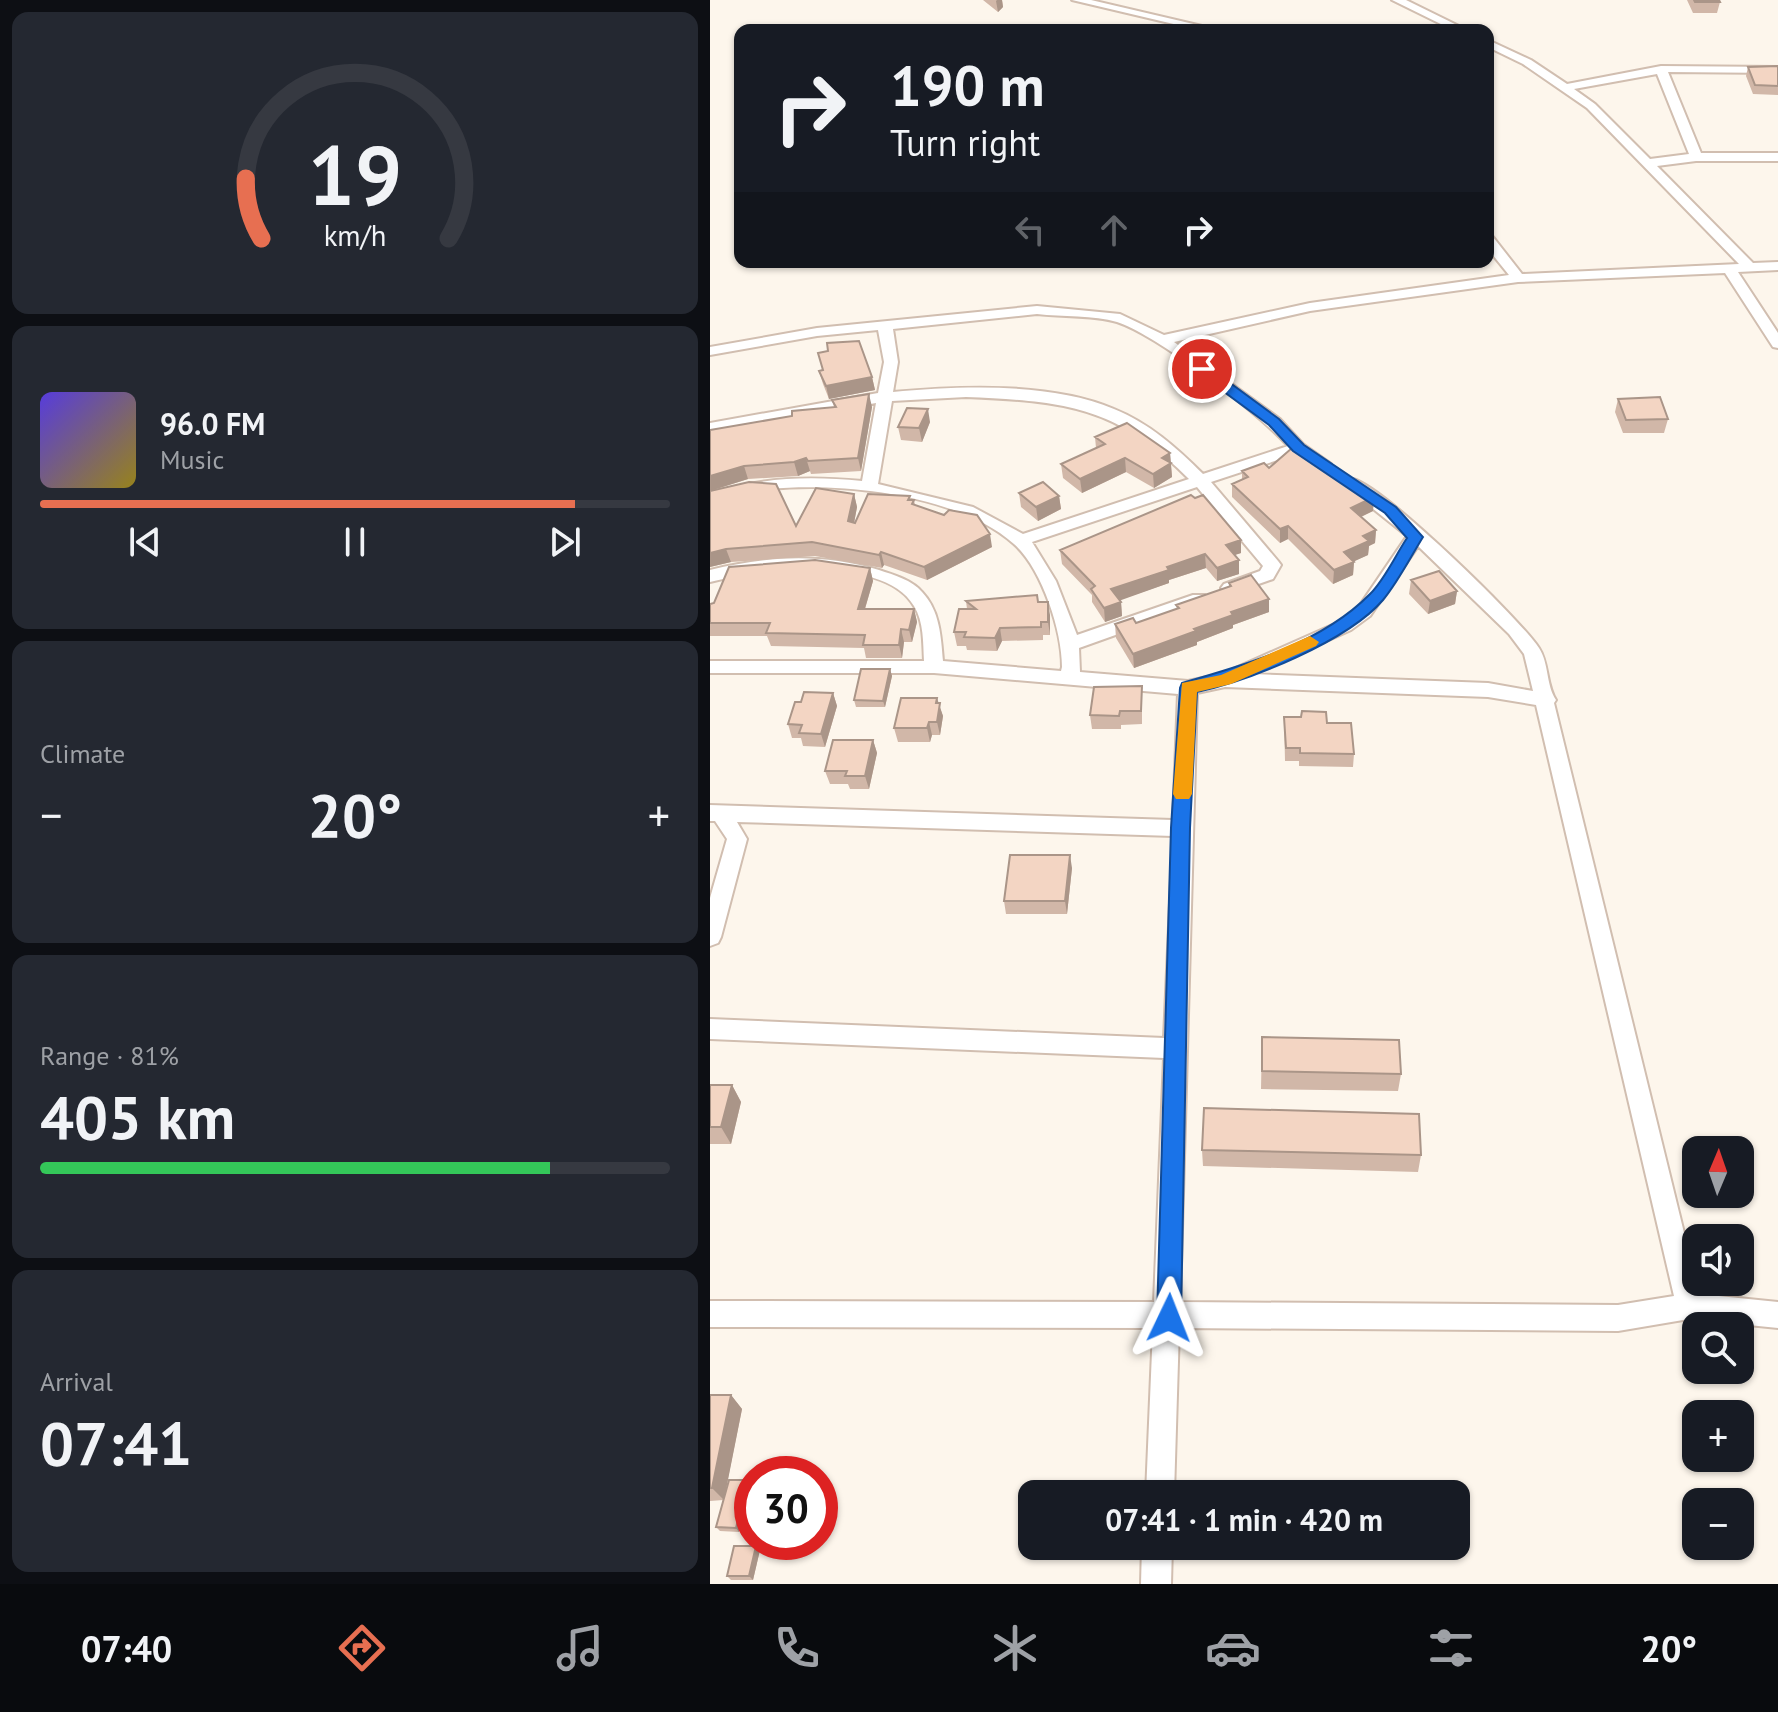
<!DOCTYPE html>
<meta charset="utf-8">
<style>
:root{--surface:#171b24;--page:#242831;--text:#f1f3f6;--muted:#9ea1a6;--line:#363941;--accent:#e76f51}
body{margin:0;font-family:"PT Sans",sans-serif;background:var(--page);color:var(--text);height:100vh;display:flex;flex-direction:column;font-size:30px;white-space:nowrap}
*{box-sizing:border-box;margin:0}
p{font-size:26px;color:var(--muted)}
.icon{flex:none;width:44px;height:44px;fill:none;stroke:currentColor;stroke-width:2;stroke-linecap:round;stroke-linejoin:round}
.map{position:relative;flex:1;overflow:hidden}
.side{display:flex;flex-direction:column;gap:12px;padding:12px;background:#0d0f14;width:710px}
.side>*{flex:none}
.hud{position:absolute;left:24px;top:24px;width:760px;height:244px;border-radius:16px;box-shadow:0 2px 6px #0004;background:#171b24;color:var(--text);overflow:hidden}
.needle{width:52px;rotate:2deg}
.controls{position:absolute;left:972px;top:1136px;display:grid;gap:16px}
.controls a{display:grid;place-items:center;width:72px;height:72px;border-radius:16px;background:var(--surface);box-shadow:0 2px 6px #0004;font-size:40px}
.speed{position:absolute;left:24px;top:1456px;display:flex;gap:16px;font-size:40px;font-weight:700;text-align:center}
.speed>*{display:grid;place-content:center;width:104px;height:104px;border-radius:50%;background:var(--surface);box-shadow:0 2px 6px #0004;line-height:1}
.speed .limit{border:12px solid #d22;background:#fff;color:#111}
.pin{position:absolute;display:grid;place-items:center;width:68px;height:68px;color:#fff;margin:-34px;border:4px solid #fff;border-radius:50%;box-shadow:0 2px 8px #0007}
.me{position:absolute;width:88px;margin:-44px;rotate:2deg;stroke-linejoin:round;filter:drop-shadow(0 0 6px #0008)}
.turn{display:flex;align-items:center;gap:28px;height:168px;padding:0 24px;font-size:36px}
.turn .icon{width:104px;height:104px;stroke-width:2.5}
.turn b{display:block;font-size:56px;line-height:68px}
.lanes{display:flex;align-items:center;height:76px;padding:0 24px;background:#0003;justify-content:center;gap:40px;direction:ltr}
.lanes .off{opacity:.35}
.big{font-size:60px;font-weight:700;line-height:1.1}
.side .widget{flex:1;display:flex;flex-direction:column;justify-content:center;gap:12px;min-width:0;padding:0 28px;border-radius:16px;background:var(--page)}
.side .dial{align-items:center;gap:0}
.dial svg{height:208px;overflow:visible;fill:none;stroke:var(--line);stroke-width:7;stroke-linecap:round;text-anchor:middle}
.dial text{fill:var(--text);stroke:none}
.song{display:flex;align-items:center;gap:24px}
.cover{width:96px;height:96px;border-radius:12px;background:linear-gradient(135deg,hsl(250 70% 55%),hsl(50 70% 35%))}
.played{height:8px;border-radius:4px;background:linear-gradient(90deg,var(--accent) 85%,var(--line) 85%)}
.keys{display:flex;justify-content:space-around;direction:ltr}
.heat{display:flex;justify-content:space-between;align-items:center;font-size:44px;direction:ltr}
.charge{height:12px;border-radius:6px;background:linear-gradient(90deg,#34c759 81%,var(--line) 0)}
.trip{position:absolute;left:308px;top:1480px;width:452px;height:80px;border-radius:16px;background:var(--surface);box-shadow:0 2px 6px #0004;font-weight:700;line-height:80px;text-align:center}
.dock{display:flex;height:128px;justify-content:space-around;align-items:center;background:#090b0e;color:var(--muted)}
.dock .icon{width:56px;height:56px}
.dock .active{color:var(--accent)}
.dock b{font-size:36px;color:var(--text)}
main{display:flex;flex:1;min-height:0}
.map>svg:first-child{display:block}
.lines{fill:none;stroke-linecap:round;stroke-linejoin:round}
.minor-casing{stroke:#d1beb0;stroke-width:4}
.minor{fill:#fff;fill-rule:evenodd}
.wall{fill:#d1b7a8}
.shaded-wall{fill:#aa9588}
.building{fill:#f3d5c3;stroke:#aa9588;stroke-width:2}
.route{fill:#1a73e8;stroke:#114b97;stroke-width:2}
.slow{fill:#f59e0b}
</style>
<main>
<section class="side">
<div class="widget dial"><svg viewBox="0 0 100 80">
<path d="M14 69A42 42 0 1 1 86 69"/>
<path d="M14 69A42 42 0 0 1 8 46" stroke="#e76f51"/>
<text x="50" y="56" font-size="32" font-weight="700">19</text>
<text x="50" y="72" font-size="11">km/h</text>
</svg></div>
<div class="widget">
<div class="song"><i class="cover"></i><div><b>96.0 FM</b><p>Music</p></div></div>
<div class="played"></div>
<div class="keys"><svg class="icon" aria-label="previous" viewBox="0 0 24 24"><path d="M18 5L8 12l10 7zM5 5v14"/></svg><svg class="icon" aria-label="pause" viewBox="0 0 24 24"><path d="M8 5v14M16 5v14"/></svg><svg class="icon" aria-label="next" viewBox="0 0 24 24"><path d="M6 5l10 7-10 7zM19 5v14"/></svg></div>
</div>
<div class="widget"><p>Climate</p>
<div class="heat"><a>−</a><b class="big">20°</b><a>+</a></div>
</div>
<div class="widget"><p>Range · 81%</p><b class="big">405 km</b><div class="charge"></div></div>
<div class="widget"><p>Arrival</p><b class="big">07:41</b></div>
</section>
<div class="map">
<svg width="1068" height="1584" viewBox="0 0 1068 1584">
<rect width="100%" height="100%" fill="#fdf6ec"/>
<g class="lines">
<defs>
<path id="minor" d="M362,0h19l128,30h-20z
M682,0h14l61,30h-14z
M778,40l43,20 36,24 94,-18 117,1v6l-110,-1 33,81h77v8h-82l-39,5 96,97 25,-1v8l-40,2 40,61v15l-5,-1 -48,-74 -207,9 -208,29 -136,31 106,77 24,26 27,19 -2,3h-12l-21,-13 -85,28 67,79 3,4 -8,14 -43,15 -6,-2 -3,-4 3,-4 36,-13 3,-5 -66,-79 -165,55 24,39 21,54 116,-40h12l3,4 -3,4 -126,45 1,24 108,9 34,-7 117,-52 19,-14 49,-72 -60,-48v-8l6,-1c31,8 166,139 186,169 10,15 7,37 17,52l-2,3 145,591 79,8v26l-89,-9 -71,12 -439,-3 -5,166h-28l7,-166 -443,-1v-26l444,1 10,-244 -454,-19v-20l454,19 9,-202 -436,-14 10,17 -26,98 -3,6 -8,3v-48l17,-59 -12,-18h-5v-16l463,15 5,-126 -244,-21h-224v-12h214c-1,-18 0,-39 -10,-55 -30,-52 -156,-36 -204,-24v-12c58,-14 111,-17 169,0 15,5 33,10 43,22 18,19 19,45 21,69l118,10 1,-4c0,-36 -20,-98 -48,-123 -56,-50 -173,-62 -245,-55 -20,2 -39,10 -59,15v-10c51,-17 99,-18 152,-13l14,-78 -166,30v-10l168,-30 6,-31 -6,-32 -61,6 -107,19v-8l107,-19 220,-22 83,8 44,21 146,-32 199,-28 -21,-26v-13l5,1 29,37 217,-10 -152,-156 -64,-44 -35,-17zM947,74l32,80 -39,5 -55,-55 -21,-15zM327,314c25,3 57,1 80,8 42,14 141,91 171,124l-85,28c-26,-26 -54,-51 -89,-65 -63,-27 -154,-23 -221,-17l5,-30 -5,-33zM256,397c98,4 151,9 223,82l-166,55 -50,-27 -95,-23 14,-83zM708,546l91,88 15,20 9,37 -45,-8 -235,-9 98,-44 19,-14zM515,687l263,10 48,8 138,591 -56,9 -438,-3 17,-609z
M432,1546h30l-1,38h-30z"/>
</defs>
<use href="#minor" class="minor-casing"/>
<use href="#minor" class="minor"/>
</g>
<path class="wall" d="M273,0h19l1,7 -5,5z
M977,0h32l1,2 -3,11h-24z
M1068,66v29l-25,-1 -7,-18 2,-9z
M109,371l53,6 3,13 -46,9 -6,-15z
M908,399l50,20 -4,14h-41l-8,-21z
M122,400l40,7 -11,64 -50,3 -1,-3 -12,5 -50,3 -38,12 82,-75 42,-9z
M220,422l-8,20 -21,-2 -3,-13z
M385,437l75,16 2,24 -18,11 -28,-16 -44,21 -19,-15 -2,-14 35,-16z
M559,468l105,29 -1,14 -12,6 15,13 -1,13 -6,3 -1,9 -14,6 -1,14 -20,9 -45,-45 -8,4 -48,-46v-13l10,-4v-9z
M0,491l86,35 58,-32 3,13 -3,16 56,-23h4l1,5 77,42 -65,33 -43,-15 -2,3 -67,-12 -84,6 -21,5z
M309,493l40,3 2,13 -23,12 -17,-14z
M350,550l181,3 -7,2 5,19 -22,7 -11,-13 -37,12v3l-50,17 2,2 1,14 -17,6 -13,-20v-7l-30,-31z
M160,568l3,13 -8,28h49l3,13 -5,20h-8l-2,16h-36l-2,-10 -93,-2 -4,-10h-57v-32z
M701,580l46,11 -2,13 -27,10 -19,-20z
M519,583l40,29 -36,13v3l-36,14v3l-63,23 -18,-30 -1,-14 21,-1 41,-14 -1,-4 53,-18z
M256,601l82,1 2,33h-7v5l-41,1 -5,10 -30,-1 -1,-4h-9l-3,-14 13,-23z
M180,669l2,7 -7,31h-29l-2,-7z
M432,686v38l-21,1v4h-29l-2,-14z
M123,693l4,13 -12,41 -22,-1 -2,-8h-9l-4,-14 13,-22z
M228,703l5,13 -3,19h-8l-2,7h-32l-4,-14z
M574,717l43,6 27,31 -1,13 -54,-1v-5h-14z
M163,740l4,13 -8,36h-19l-2,-5h-18l-5,-13z
M362,868l-5,46h-61l-2,-13z
M552,1037l139,37 -3,17 -137,-2z
M0,1085h22l9,17 -10,42h-21z
M492,1150l219,5 -3,17 -215,-6z
M0,1395h21l11,14 -17,84 26,-8 -12,47 -19,-1 -4,-4 7,-27 -13,1z
M46,1546l4,4 -7,30h-22l-4,-4z"/>
<path class="shaded-wall" d="M287,0h5l1,7 -5,5 -2,-11z
M162,377l3,13 -46,9 -3,-13z
M159,394l3,13 -11,64 -3,-13z
M218,409l2,13 -8,20 -3,-14z
M460,453l2,24 -18,11 -1,-14 9,-16z
M96,458l4,13 -12,5 -4,-14z
M415,458l1,14 -44,21 -2,-14z
M34,466l4,13 -38,12v-15z
M144,494l3,13 -5,27 -4,-13z
M349,496l2,13 -23,12 -2,-14z
M664,497l-1,14 -23,11 1,-14z
M578,526v13l-8,4v-14z
M666,530l-1,13 -6,3 -1,9 -24,11v-14l19,-16z
M280,534l2,13 -65,33 -3,-13z
M531,540v13l-15,5v-13z
M16,549l5,13 -21,5v-14z
M171,552l3,13 -2,3 -3,-13z
M495,554l1,14 -37,12v3l-56,20 -2,-14 56,-22z
M529,560v14l-22,7v-13z
M644,562l-1,13 -20,9 1,-14z
M160,568l3,13 -12,41 -3,-13z
M747,591l-2,13 -27,10 2,-13z
M559,599v13l-36,13v3l-36,14v3l-63,23 -1,-14 98,-42z
M338,602l2,13v20l-2,-13z
M411,602l1,14 -17,6 -1,-14z
M204,609l3,13 -5,20 -3,-12z
M290,628l2,13 -5,10 -2,-13z
M191,629l3,13 -2,16 -3,-13z
M180,669l2,7 -7,31 -2,-6z
M123,693l4,13 -12,41 -4,-13z
M227,698l6,18 -3,19 -3,-13 -1,-19z
M219,722l3,13 -2,7 -3,-14z
M163,740l4,13 -8,36 -4,-13z
M360,855l2,13 -5,46 -2,-13z
M22,1085l9,17 -10,42 -10,-17z
M21,1395l11,14 -18,91 -12,-12z
M38,1480l3,5 -12,47 -3,-4z
M46,1546l4,4 -7,30 -4,-4z"/>
<path class="building" d="M984,0h25l1,2h-25z
M1068,66v20l-23,-1 -7,-18z
M149,341l13,36 -46,9 -7,-15 4,-1 -5,-17 10,-2 -1,-8z
M159,394l-11,64 -50,3 -2,-3 -12,4 -50,4 -34,10v-46l82,-14v-5l44,-4 -4,-7z
M950,397l8,22 -42,1 -8,-21z
M197,408l21,1 -9,19 -21,-1z
M417,423l43,30 -8,5 9,5 -18,11 -28,-16 -45,21 -19,-15 44,-20 -10,-7z
M582,448l13,2 69,47 -23,11 25,22 -13,6 6,5 -25,11 10,10 -20,8 -46,-44 -8,3 -48,-45 16,-7 -6,-6 22,-8 5,5z
M39,482l27,2 20,42 20,-38 38,6 -6,27 7,2 13,-29 42,2 -2,4h6l-2,4 32,11 5,-5 28,5 13,19 -66,33 -43,-15 -2,3 -67,-13 -86,7 -16,4v-62z
M333,482l16,14 -23,11 -17,-14z
M481,495l4,3 8,-3 38,45 -15,5 13,15 -22,8 -12,-14 -38,13 2,3 -58,19 10,13 -17,6 -13,-19 4,-3 -35,-36z
M105,560l55,8 -12,41h56l-5,21 -8,-1 -2,16h-36l2,-10 -99,-2 4,-10h-60v-19l4,-1 15,-36z
M729,571l18,20 -27,10 -19,-21z
M541,575l18,24 -38,13 2,3 -39,14 2,2 -63,23 -18,-30 18,-6 3,5 43,-15 -3,-3 55,-19 -2,-3z
M327,595l1,7h10v20h-7v5l-41,1 -5,10 -31,-1 2,-5h-12l5,-23h17l-10,-8z
M151,669h29l-7,32 -29,-1z
M432,686l-1,25h-21l-1,5 -29,-1 4,-28z
M94,692l29,1 -12,41 -22,-1 3,-8 -14,-1 7,-22h6z
M191,698h36l-1,5h4l-3,19h-8l-2,6h-33z
M592,711l24,1 1,11h24l3,31 -54,-1v-5h-14l-2,-31h17z
M123,740h40l-8,36h-20l2,-5h-22z
M300,855h60l-5,46h-61z
M552,1037l137,3 2,34 -139,-3z
M0,1085h22l-11,42h-11z
M494,1108l215,6 2,41 -219,-5z
M0,1395h21l-19,93h-2z
M19,1480h19l-12,48 -20,-1z
M24,1546h22l-7,30h-22z"/>
<path class="route" d="M487,366h10l72,53 25,26 92,62 27,30c-13,21 -25,45 -40,63 -35,41 -134,81 -186,92l-7,136 -9,490 -4,8 -8,4 -9,-4 -3,-8 14,-490 9,-140 2,-5c64,-18 140,-40 188,-89 15,-15 25,-38 37,-56l-22,-25 -92,-62 -24,-26 -72,-53z"/>
<path class="slow" d="M600,636l9,6 -3,4 -85,38 -34,8 -5,102 -3,5h-13l-3,-5 9,-111 39,-8z"/>
</svg>
<div class="controls">
<a><svg class="needle" viewBox="-14 -14 28 28"><path d="M0-13l5 13h-10z" fill="#e53935"/><path d="M0 13l5-13h-10z" fill="#9ea1a6"/></svg></a>
<a><svg class="icon" aria-label="sound" viewBox="0 0 24 24"><path d="M4 9h4l5-4v14l-5-4H4zM17 9q2 3 0 6"/></svg></a>
<a><svg class="icon" aria-label="search" viewBox="0 0 24 24"><circle cx="10" cy="10" r="6"/><path d="M15 15l6 6"/></svg></a>
<a>+</a>
<a>−</a>
</div>
<div class="speed"><div class="limit">30</div></div>
<div class="pin" style="left:492px;top:369px;background:#d93025"><svg class="icon" aria-label="arrive" viewBox="0 0 24 24"><path d="M6 21V4h12l-3 4 3 4H6"/></svg></div>
<svg class="me" style="left:459px;top:1318px" viewBox="-20 -20 40 40"><path d="M0-17L14 15 0 8-14 15z" fill="#1a73e8" stroke="#fff" stroke-width="4"/></svg>
<div class="trip">07:41 · 1 min · 420 m</div>
<div class="hud">
<div class="turn"><svg class="icon" aria-label="right" viewBox="0 0 24 24"><path d="M7 20v-9h11M14 6l5 5-5 5"/></svg><div><b>190 m</b>Turn right</div></div>
<div class="lanes"><svg class="icon off" aria-label="left" viewBox="0 0 24 24"><path d="M17 20v-9H6M10 6l-5 5 5 5"/></svg><svg class="icon off" aria-label="ahead" viewBox="0 0 24 24"><path d="M12 20V5M6 11l6-6 6 6"/></svg><svg class="icon" aria-label="right" viewBox="0 0 24 24"><path d="M7 20v-9h11M14 6l5 5-5 5"/></svg></div>
</div>
</div>
</main>
<nav class="dock">
<b>07:40</b>
<svg class="icon active" aria-label="directions" viewBox="0 0 24 24"><path d="M12 3l9 9-9 9-9-9zM9 14v-3h6M13 9l2 2-2 2"/></svg>
<svg class="icon" aria-label="music" viewBox="0 0 24 24"><path d="M9 18V5l10-2v13"/><circle cx="6" cy="18" r="3"/><circle cx="16" cy="16" r="3"/></svg>
<svg class="icon" aria-label="phone" viewBox="0 0 24 24"><path d="M5 4h4l2 5-3 2q2 4 5 5l2-3 5 2v4C11 20 4 13 5 4z"/></svg>
<svg class="icon" aria-label="climate" viewBox="0 0 24 24"><path d="M12 3v18M4 7l16 10M4 17L20 7"/></svg>
<svg class="icon" aria-label="car" viewBox="0 0 24 24"><path d="M5 17H2v-5l4-1 3-4h7l3 4 3 1v5h-3M9 17h6M6 11h13"/><circle cx="7" cy="17" r="2"/><circle cx="17" cy="17" r="2"/></svg>
<svg class="icon" aria-label="filters" viewBox="0 0 24 24"><path d="M4 7h16M4 17h16"/><circle cx="9" cy="7" r="2"/><circle cx="15" cy="17" r="2"/></svg>
<b>20°</b>
</nav>
